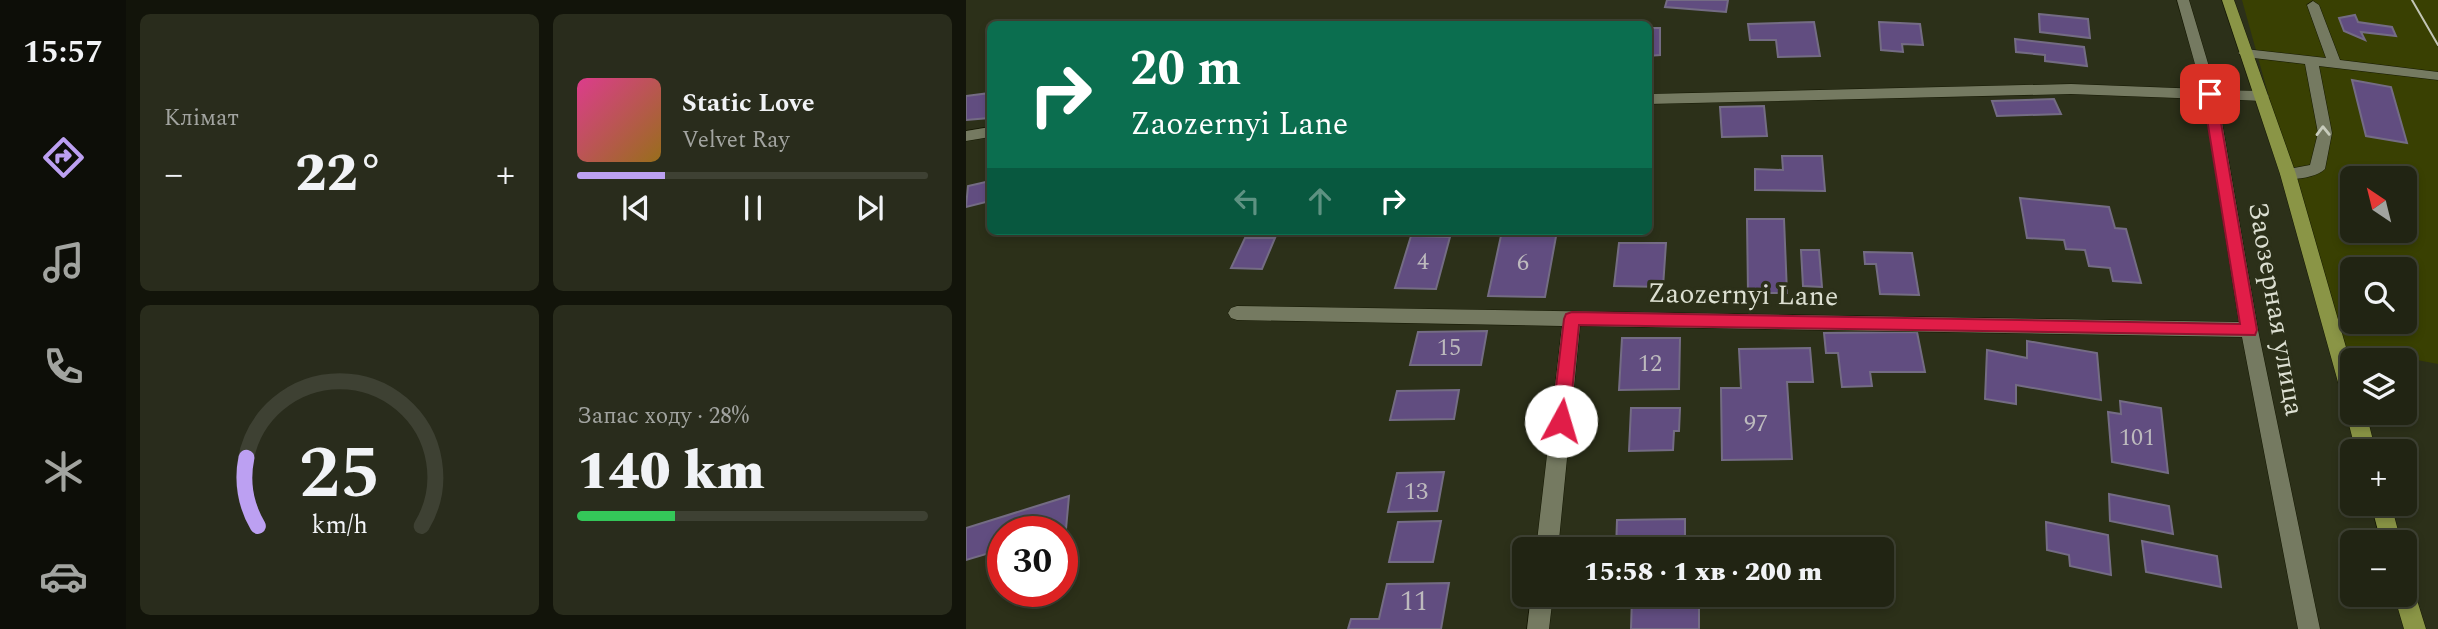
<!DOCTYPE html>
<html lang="uk">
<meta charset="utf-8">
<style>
:root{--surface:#212413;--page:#292c1c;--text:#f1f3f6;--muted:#a2a4a0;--line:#3e4133;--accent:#bca0f2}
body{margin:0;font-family:Spectral,serif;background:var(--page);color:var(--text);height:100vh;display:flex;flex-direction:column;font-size:26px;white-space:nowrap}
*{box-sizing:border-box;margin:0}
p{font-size:23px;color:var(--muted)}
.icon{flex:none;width:38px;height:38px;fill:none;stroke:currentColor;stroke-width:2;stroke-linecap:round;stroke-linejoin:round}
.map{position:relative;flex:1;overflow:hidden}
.sheet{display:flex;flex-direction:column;gap:14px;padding:14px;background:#12140a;width:840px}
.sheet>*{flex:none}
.hud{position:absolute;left:21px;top:21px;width:665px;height:214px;border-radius:10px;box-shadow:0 4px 10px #0003,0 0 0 2px var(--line);background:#0b6e4f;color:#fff;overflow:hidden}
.needle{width:46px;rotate:325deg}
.buttons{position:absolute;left:1374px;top:166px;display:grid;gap:14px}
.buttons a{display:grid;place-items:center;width:77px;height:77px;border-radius:10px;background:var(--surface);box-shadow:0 4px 10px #0003,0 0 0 2px var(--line);font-size:35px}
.speed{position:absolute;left:21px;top:516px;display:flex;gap:14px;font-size:35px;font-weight:700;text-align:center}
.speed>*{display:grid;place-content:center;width:91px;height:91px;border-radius:50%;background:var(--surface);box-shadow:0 4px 10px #0003,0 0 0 2px var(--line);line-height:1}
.speed .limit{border:10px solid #d22;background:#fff;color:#111}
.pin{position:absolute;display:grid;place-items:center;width:60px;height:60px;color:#fff;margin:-30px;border-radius:14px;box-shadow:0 4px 10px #0006}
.me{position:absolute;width:77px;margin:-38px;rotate:6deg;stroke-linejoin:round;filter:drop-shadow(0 0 5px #0008)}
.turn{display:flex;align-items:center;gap:24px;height:147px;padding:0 28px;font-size:32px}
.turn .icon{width:91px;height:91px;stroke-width:2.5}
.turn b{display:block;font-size:49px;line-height:60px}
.lanes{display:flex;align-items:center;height:66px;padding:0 28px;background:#0003;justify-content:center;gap:35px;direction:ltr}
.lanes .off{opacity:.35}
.big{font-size:52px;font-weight:800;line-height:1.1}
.sheet .widget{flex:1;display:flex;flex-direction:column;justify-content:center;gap:10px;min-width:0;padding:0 24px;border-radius:10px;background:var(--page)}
.sheet .dial{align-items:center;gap:0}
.dial svg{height:182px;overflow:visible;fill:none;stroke:var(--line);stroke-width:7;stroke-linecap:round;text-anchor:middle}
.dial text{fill:var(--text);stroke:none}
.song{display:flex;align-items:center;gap:21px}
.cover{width:84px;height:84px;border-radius:10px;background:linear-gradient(135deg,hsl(330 70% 55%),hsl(40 70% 35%))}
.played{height:7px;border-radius:4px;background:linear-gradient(90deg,var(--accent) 25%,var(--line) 25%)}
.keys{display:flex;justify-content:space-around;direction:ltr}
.heat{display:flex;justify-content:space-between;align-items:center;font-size:38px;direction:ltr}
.charge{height:10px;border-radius:5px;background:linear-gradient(90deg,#34c759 28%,var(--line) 0)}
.sheet .tiles{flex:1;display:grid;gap:14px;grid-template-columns:repeat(2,1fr)}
.trip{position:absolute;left:546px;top:537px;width:382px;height:70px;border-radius:10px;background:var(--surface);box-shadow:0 4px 10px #0003,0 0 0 2px var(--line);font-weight:800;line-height:70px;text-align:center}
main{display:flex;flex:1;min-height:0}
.menu{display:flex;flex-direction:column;width:126px;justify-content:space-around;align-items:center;background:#0d0e08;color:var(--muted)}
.menu .icon{width:49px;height:49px}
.menu .active{color:var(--accent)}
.menu b{font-size:32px;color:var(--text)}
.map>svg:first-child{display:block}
.green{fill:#394002;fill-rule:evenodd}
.building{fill:#614d80;stroke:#746c84;stroke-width:2}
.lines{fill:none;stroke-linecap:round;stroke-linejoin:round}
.minor-casing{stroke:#151803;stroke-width:1}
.major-casing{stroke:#151803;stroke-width:1}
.minor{fill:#757a61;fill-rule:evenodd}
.major{fill:#8a9546;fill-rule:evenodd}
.tram{stroke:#c2c5b6;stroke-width:2}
.oneway{stroke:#c7cbbb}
.route{fill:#e11d48;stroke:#92132f;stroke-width:2}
.labels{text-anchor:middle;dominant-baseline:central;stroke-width:7;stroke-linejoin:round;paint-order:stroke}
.number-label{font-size:24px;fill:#bdbabd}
.street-label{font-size:28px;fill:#dcdfd1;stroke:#2c3019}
.near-number-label{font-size:28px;fill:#bdbabd}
</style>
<main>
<nav class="menu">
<b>15:57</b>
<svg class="icon active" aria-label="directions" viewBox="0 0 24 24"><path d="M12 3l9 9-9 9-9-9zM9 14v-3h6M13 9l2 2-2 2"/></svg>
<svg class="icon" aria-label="music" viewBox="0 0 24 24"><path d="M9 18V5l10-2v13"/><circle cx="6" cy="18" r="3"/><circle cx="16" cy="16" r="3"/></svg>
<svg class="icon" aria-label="phone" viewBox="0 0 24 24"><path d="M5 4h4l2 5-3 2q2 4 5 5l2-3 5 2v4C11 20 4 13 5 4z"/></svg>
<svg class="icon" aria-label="climate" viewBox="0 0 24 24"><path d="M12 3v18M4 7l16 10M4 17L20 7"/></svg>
<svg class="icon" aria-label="car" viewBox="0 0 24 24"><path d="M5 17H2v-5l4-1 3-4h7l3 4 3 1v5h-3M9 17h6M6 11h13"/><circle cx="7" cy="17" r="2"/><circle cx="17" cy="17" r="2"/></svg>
</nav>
<section class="sheet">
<div class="tiles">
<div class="widget"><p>Клімат</p>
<div class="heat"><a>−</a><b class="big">22°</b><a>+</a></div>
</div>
<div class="widget">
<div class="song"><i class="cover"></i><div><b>Static Love</b><p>Velvet Ray</p></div></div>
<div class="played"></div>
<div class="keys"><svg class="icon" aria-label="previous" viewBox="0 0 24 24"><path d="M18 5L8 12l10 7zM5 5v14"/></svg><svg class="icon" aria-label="pause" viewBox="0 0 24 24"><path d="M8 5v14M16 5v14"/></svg><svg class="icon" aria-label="next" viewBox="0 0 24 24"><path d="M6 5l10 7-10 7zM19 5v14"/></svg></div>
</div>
<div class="widget dial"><svg viewBox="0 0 100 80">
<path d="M14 69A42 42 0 1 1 86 69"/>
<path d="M14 69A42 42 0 0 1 9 39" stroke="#bca0f2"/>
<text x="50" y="56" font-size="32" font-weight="700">25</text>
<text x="50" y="72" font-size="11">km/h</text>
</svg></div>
<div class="widget"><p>Запас ходу · 28%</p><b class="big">140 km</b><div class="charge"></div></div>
</div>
</section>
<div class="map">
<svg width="1472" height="629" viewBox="0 0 1472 629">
<rect width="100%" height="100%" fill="#2c3019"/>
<path class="green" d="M1276,0h196v364l-100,-19zM1386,178h52v53h-52zM1386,270h52v52h-52z"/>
<path class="building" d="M701,0h61l-2,12 -61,-5z
M1073,14l49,5 2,19 -50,-6z
M1389,15l3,7 34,5 4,9 -35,-4 4,8 -21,-9 -5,-13z
M848,22l6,34 -42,1 -2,-17h-26l-2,-16z
M913,22l41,2 3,21 -21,-1 1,8 -22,-2z
M682,28h12v27l-12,1z
M1049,39l69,8 3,19 -42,-5v-6l-29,-3z
M1386,80l39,7 16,56 -41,-7z
M24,93l-1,25 -23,2v-24z
M1088,99l7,15 -64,2 -5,-15z
M798,106l3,30 -45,1 -2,-30z
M816,156h40l3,35 -70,-1v-21l28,1z
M24,181v20l-24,6 2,-21z
M1054,198l89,9 6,21 11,1 15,54 -28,-2 -3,-13 -21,-2 -4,-16 -19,-1 -2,-9 -37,-2z
M781,219h37l3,74h-39z
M536,231h55l-12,66 -57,-1z
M445,236l39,1 -14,52 -41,-1z
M279,238h30l-13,31 -31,-1z
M653,243h47l-3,44 -49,-1z
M835,250h18l3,37 -19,-1z
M898,252l48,1 7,42 -39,-1 -4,-30h-11z
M521,331l-6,34h-71l8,-33z
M951,332l8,40h-55l2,14 -30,1 -4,-34h-12l-2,-20z
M656,338h58l-1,51 -60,1z
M1061,341l70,12 4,47 -85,-15v19l-31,-5 2,-49 40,8z
M844,348l3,34h-26l5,77 -70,1 -1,-72h20l-2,-39z
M493,390l-5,29 -64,1 7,-29z
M1154,401l41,7 7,65 -56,-11 -4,-50 13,2z
M665,408h49l-1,23h-5l-1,19 -44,1z
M478,472l-7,39 -49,1 9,-39z
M1143,494l60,12 4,28 -63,-13z
M103,496l-3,33 -11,3h-52v17l-37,11v-32z
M719,519v31h-69l1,-30z
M475,521l-8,41h-44l9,-40z
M1080,522l62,13 3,40 -41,-9 -1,-11 -22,-5z
M1176,541l75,15 4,31 -75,-15z
M483,583l-8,46h-93l3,-10h28l8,-35z
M666,596h67v33h-68z"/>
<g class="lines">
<defs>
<path id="minor" d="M1211,0h12l27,90 46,1 7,5 -7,5 -44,-2 40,231 62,299h-22l-56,-292 -662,-11 -22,224h-22l26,-224 -325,-6 -6,-2 -3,-5 3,-5 6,-2 1002,16 -35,-223 -133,-5 -423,10v-10l423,-10 131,5z
M1347,1l6,4 21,55 98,12v8l-119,-14 13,67 -7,36c-8,8 -31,12 -42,9l-3,-4 3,-4 27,-5 8,-32 -13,-69 -60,-7 -7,-4 7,-4 81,9 -19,-53z
M24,127v10l-24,4v-10z
M565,595h22l-4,34h-22z"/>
<path id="major" d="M1256,0h12l62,174 56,194v45h14l10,39h-20l-10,-39 3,-6 -6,-7 -63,-226z
M1405,504h20l10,38h-20z
M1438,581l8,3 14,45h-22l-10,-34h10z"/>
</defs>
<use href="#minor" class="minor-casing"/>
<use href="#major" class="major-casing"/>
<use href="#minor" class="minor"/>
<use href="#major" class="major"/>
<path class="tram" d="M1446,0l26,45"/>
</g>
<defs><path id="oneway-chevron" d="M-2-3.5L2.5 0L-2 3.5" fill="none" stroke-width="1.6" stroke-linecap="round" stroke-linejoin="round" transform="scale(1.75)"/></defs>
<use class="oneway" href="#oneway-chevron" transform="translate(1357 131) rotate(-91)"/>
<path class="route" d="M1244,90l6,4 41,236 -2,5 -676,-10 -10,96 -2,6 -6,2 -7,-2 -2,-6 12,-102 2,-5 6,-2 668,12 -37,-230z"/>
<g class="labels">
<g class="number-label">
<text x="457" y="262">4</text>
<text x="557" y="263">6</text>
<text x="483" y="348">15</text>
<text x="684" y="364">12</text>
<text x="790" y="424">97</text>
<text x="1171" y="438">101</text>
<text x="450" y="492">13</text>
</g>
<g class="street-label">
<text transform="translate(777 295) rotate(1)">Zaozernyi Lane</text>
<text transform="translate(1310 309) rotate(80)">Заозерная улица</text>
</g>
<g class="near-number-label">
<text x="448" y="601">11</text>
</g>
</g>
</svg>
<div class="buttons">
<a><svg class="needle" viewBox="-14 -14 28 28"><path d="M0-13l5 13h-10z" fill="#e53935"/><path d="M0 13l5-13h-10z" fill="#a2a4a0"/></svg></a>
<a><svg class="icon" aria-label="search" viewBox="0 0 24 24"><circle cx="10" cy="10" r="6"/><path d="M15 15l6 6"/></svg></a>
<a><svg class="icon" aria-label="layers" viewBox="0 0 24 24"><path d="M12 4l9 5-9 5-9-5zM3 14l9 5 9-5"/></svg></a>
<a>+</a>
<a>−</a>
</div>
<div class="speed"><div class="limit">30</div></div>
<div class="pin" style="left:1244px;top:94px;background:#d93025"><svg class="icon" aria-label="arrive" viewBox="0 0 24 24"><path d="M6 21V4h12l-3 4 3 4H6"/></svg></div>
<svg class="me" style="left:595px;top:421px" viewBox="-20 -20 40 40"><circle r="19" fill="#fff"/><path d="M0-13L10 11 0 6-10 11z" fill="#e11d48"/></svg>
<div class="trip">15:58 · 1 хв · 200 m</div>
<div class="hud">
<div class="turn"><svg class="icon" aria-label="right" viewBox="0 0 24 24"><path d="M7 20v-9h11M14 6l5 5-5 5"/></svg><div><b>20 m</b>Zaozernyi Lane</div></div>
<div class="lanes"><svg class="icon off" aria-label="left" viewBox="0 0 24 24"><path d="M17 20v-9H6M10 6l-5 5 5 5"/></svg><svg class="icon off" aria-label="ahead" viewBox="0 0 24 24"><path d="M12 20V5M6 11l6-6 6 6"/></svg><svg class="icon" aria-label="right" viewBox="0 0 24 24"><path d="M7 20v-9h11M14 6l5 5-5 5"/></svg></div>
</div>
</div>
</main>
